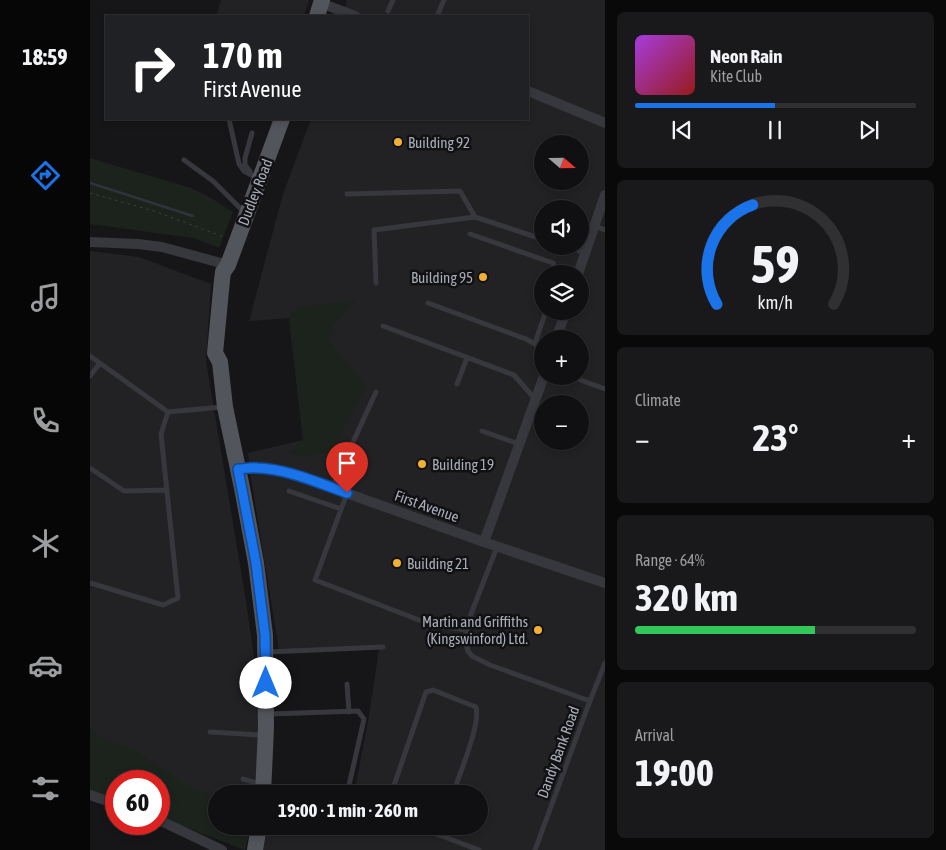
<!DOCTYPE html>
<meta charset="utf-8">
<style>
:root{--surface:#101012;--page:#19191b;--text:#f1f3f6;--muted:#9c9d9f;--line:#303032;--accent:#1a73e8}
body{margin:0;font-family:"Asap Condensed",sans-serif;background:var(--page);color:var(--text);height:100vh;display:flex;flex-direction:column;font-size:19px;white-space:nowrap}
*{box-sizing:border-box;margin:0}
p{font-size:16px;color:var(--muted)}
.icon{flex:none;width:28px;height:28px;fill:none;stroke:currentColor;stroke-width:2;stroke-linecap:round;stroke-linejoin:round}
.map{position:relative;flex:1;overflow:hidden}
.side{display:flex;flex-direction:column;gap:12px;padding:12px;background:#09090a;width:341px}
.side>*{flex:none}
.top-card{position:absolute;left:15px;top:15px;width:424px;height:105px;border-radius:0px;box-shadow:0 2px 8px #0003,0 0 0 1px var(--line);background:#202124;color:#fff;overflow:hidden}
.needle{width:32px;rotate:110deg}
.tools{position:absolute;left:444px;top:135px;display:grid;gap:10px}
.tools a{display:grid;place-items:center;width:55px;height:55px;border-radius:50%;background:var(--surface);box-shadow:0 2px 8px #0003,0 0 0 1px var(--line);font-size:25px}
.speed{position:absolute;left:15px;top:770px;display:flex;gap:10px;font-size:25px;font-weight:700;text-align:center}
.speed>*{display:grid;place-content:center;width:65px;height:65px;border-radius:50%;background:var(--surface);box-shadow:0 2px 8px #0003,0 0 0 1px var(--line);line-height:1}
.speed .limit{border:8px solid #d22;background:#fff;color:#111}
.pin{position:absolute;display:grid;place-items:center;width:42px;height:42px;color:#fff;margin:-51px -21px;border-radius:50% 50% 50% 0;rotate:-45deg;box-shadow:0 0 5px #0007}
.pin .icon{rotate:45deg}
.me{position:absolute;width:55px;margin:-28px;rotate:0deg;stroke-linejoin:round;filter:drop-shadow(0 0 4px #0008)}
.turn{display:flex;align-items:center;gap:18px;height:105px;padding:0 15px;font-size:22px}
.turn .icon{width:65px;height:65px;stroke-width:2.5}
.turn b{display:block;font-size:35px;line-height:42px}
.big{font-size:38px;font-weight:700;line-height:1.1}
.side .tile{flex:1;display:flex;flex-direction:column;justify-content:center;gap:8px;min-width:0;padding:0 18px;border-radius:8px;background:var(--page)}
.side .dial{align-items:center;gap:0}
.dial svg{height:130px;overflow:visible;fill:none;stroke:var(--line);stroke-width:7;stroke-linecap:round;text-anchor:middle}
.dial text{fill:var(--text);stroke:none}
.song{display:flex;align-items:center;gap:15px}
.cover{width:60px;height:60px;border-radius:8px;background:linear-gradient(135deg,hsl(280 70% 55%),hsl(0 70% 35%))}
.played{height:5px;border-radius:2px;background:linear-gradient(90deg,var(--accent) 50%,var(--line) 50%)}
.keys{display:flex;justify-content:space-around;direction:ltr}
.heat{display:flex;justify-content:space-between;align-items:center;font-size:28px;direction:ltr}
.charge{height:8px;border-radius:4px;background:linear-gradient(90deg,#34c759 64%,var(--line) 0)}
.trip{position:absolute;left:118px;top:785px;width:280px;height:50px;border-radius:25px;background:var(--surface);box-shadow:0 2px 8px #0003,0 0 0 1px var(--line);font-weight:700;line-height:50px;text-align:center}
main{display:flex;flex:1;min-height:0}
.menu{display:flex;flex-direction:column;width:90px;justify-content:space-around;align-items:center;background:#060607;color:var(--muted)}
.menu .icon{width:35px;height:35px}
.menu .active{color:var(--accent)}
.menu b{font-size:22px;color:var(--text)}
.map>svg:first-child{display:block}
.built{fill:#222225;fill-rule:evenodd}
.green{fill:#1c231d}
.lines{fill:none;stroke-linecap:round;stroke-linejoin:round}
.stream{stroke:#2c353c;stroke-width:2.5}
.path{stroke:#3d3f44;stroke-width:1;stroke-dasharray:2.5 4;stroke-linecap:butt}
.lane{stroke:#37383d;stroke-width:5}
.street{stroke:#37383d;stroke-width:10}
.primary{stroke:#53555c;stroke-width:16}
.route-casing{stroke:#114b97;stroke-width:12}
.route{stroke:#1a73e8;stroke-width:9}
.poi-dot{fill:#f2b134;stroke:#111113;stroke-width:2}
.labels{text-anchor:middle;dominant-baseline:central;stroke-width:5;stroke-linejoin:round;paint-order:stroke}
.poi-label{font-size:15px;fill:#a8adb8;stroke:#111113;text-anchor:start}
.street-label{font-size:15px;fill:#a8adb8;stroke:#111113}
</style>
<main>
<nav class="menu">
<b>18:59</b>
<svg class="icon active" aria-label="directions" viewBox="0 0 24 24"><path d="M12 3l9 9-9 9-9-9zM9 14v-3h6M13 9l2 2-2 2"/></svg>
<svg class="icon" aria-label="music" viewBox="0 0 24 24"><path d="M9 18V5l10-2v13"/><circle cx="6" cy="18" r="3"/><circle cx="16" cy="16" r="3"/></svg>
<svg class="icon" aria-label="phone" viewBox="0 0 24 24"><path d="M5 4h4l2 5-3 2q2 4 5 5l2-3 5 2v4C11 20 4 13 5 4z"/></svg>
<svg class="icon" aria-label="climate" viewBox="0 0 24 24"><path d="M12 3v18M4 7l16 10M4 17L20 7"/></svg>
<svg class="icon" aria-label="car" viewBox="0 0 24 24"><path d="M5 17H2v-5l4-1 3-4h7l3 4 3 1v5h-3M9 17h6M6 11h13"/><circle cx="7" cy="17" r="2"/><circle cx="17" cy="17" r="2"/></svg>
<svg class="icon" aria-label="filters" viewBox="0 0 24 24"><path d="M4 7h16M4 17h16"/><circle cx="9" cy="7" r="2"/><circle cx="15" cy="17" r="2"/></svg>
</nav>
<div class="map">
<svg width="515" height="850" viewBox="0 0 515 850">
<rect width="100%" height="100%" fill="#161618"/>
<path class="built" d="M131,0h88l-5,16h-88z
M257,0h258v850h-343l6,-24h211v-32h-125l15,-78 10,-67 -100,1 -29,-178 -2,-19 55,-13 -14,-122 -40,3 34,-127 28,-75h217v-103h-185zM452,144h38v37h-38zM452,209h38v37h-38zM452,274h38v37h-38zM452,339h38v37h-38zM452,404h38v37h-38z
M0,251l49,6 72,27 -5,77 40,240 13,91 -1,81 -2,21h-40v4l-126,-52z"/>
<path class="green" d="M0,158l101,30 20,10 22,14 -14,36 -26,-10 -103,-14z
M266,300l-23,25 -3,15 9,15 28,30 -36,67 -31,5 -11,-4 14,-13 -14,-122 8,-11z
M0,728l7,8 36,13 53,36 30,13v28h35l-6,24 -86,-33v-36h-43v20l-26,-10z"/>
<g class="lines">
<path class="stream" d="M0,183l103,33"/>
<path class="path" d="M0,193l64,18 70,26"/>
<path class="lane" d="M298,11l5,-11
M347,16l7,-16
M139,119l10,45 5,7 13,7
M94,160l29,21 31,31
M159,174l1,-3 -5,-6v-7l7,-25
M257,194l113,-3 15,26
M505,226l10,4
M380,234l83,29 5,11
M476,246l19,7
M286,283l-2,-53 101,-13 67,22
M338,303l98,36 16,9
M293,326l131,49 21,24
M445,343l11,-32
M0,356l78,56 54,-5
M0,376l10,-13
M479,376l36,13
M367,384l10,-26
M392,431l37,13
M0,468l34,23 43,-1
M242,488l44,-96
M199,491l52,18
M257,493l-32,87 117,45 35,5
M407,547l-26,67 -5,19v11l2,7 4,5 18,9 100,36
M0,583l73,22 15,-7 -17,-164 7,-22
M178,652l115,-5
M257,684l2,28
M179,714l89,-3 6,8 -17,75
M120,732l52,3
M153,779l17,5
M301,794l35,-102 7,-2 43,17c5,17 -17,68 -23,87
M326,826l63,24
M348,835l3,-9
M445,850l53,-144 17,-43"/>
<path class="street" d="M231,3l34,13
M438,91l77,32
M0,242l48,2 24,3 66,18
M488,274l27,-79
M466,339l10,-28
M148,469c25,-2 38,1 63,8l183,65 121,41
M394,542l60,-166
M0,795l26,9
M69,820l63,30"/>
<path class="primary" d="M227,16l5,-16
M173,794l3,-66 -1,-93 -9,-72 -14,-75 -17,-81 -5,-45 -5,-9 7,-73 1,-8 5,-7 54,-146
M165,850l4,-24"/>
</g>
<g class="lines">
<defs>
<path id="route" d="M176,683l-1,-48 -9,-72 -18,-94c6,0 13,-2 19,-1 31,1 61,15 90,25"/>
</defs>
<use href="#route" class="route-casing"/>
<use href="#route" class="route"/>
</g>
<g class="poi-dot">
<circle cx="308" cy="142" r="5"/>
<circle cx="393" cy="277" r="5"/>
<circle cx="332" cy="464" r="5"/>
<circle cx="307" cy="563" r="5"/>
<circle cx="448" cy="630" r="5"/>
</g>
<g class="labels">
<g class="poi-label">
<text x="318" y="142">Building 92</text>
<text x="383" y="277" text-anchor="end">Building 95</text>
<text x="342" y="464">Building 19</text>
<text x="317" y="563">Building 21</text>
<text x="438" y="621" text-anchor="end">Martin and Griffiths<tspan x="438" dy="17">(Kingswinford) Ltd.</tspan></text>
</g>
<g class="street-label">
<text transform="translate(165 192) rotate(-69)">Dudley Road</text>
<text transform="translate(337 506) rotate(20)">First Avenue</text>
<text transform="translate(468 752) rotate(-70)">Dandy Bank Road</text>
</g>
</g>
</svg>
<div class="tools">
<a><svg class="needle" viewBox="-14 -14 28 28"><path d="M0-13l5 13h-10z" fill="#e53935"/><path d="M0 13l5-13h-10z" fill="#9c9d9f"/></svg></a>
<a><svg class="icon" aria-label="sound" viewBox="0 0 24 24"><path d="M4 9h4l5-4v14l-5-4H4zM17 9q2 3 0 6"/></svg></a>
<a><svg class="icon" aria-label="layers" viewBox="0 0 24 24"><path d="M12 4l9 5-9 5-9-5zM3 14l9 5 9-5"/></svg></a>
<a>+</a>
<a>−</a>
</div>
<div class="speed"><div class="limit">60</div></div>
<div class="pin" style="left:257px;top:493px;background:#d93025"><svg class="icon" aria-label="arrive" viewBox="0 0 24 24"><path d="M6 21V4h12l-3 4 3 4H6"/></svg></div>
<svg class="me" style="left:176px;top:683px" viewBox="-20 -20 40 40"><circle r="19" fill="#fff"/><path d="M0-13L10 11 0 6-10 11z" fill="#1a73e8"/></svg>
<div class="trip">19:00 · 1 min · 260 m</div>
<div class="top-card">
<div class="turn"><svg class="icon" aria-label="right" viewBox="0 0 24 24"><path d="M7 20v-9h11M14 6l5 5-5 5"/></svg><div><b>170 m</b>First Avenue</div></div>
</div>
</div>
<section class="side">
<div class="tile">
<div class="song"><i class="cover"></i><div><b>Neon Rain</b><p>Kite Club</p></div></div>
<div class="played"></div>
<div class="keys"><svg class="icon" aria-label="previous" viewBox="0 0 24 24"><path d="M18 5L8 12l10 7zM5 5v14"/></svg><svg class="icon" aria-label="pause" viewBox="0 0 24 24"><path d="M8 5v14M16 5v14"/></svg><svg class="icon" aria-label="next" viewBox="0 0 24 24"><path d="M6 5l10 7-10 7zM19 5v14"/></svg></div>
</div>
<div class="tile dial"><svg viewBox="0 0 100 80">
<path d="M14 69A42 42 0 1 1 86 69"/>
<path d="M14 69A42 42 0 0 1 36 8" stroke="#1a73e8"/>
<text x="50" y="56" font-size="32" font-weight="700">59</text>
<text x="50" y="72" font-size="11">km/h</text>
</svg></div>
<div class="tile"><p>Climate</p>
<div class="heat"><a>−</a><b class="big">23°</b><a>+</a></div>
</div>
<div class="tile"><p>Range · 64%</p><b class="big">320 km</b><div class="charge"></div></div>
<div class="tile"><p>Arrival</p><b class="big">19:00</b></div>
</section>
</main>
